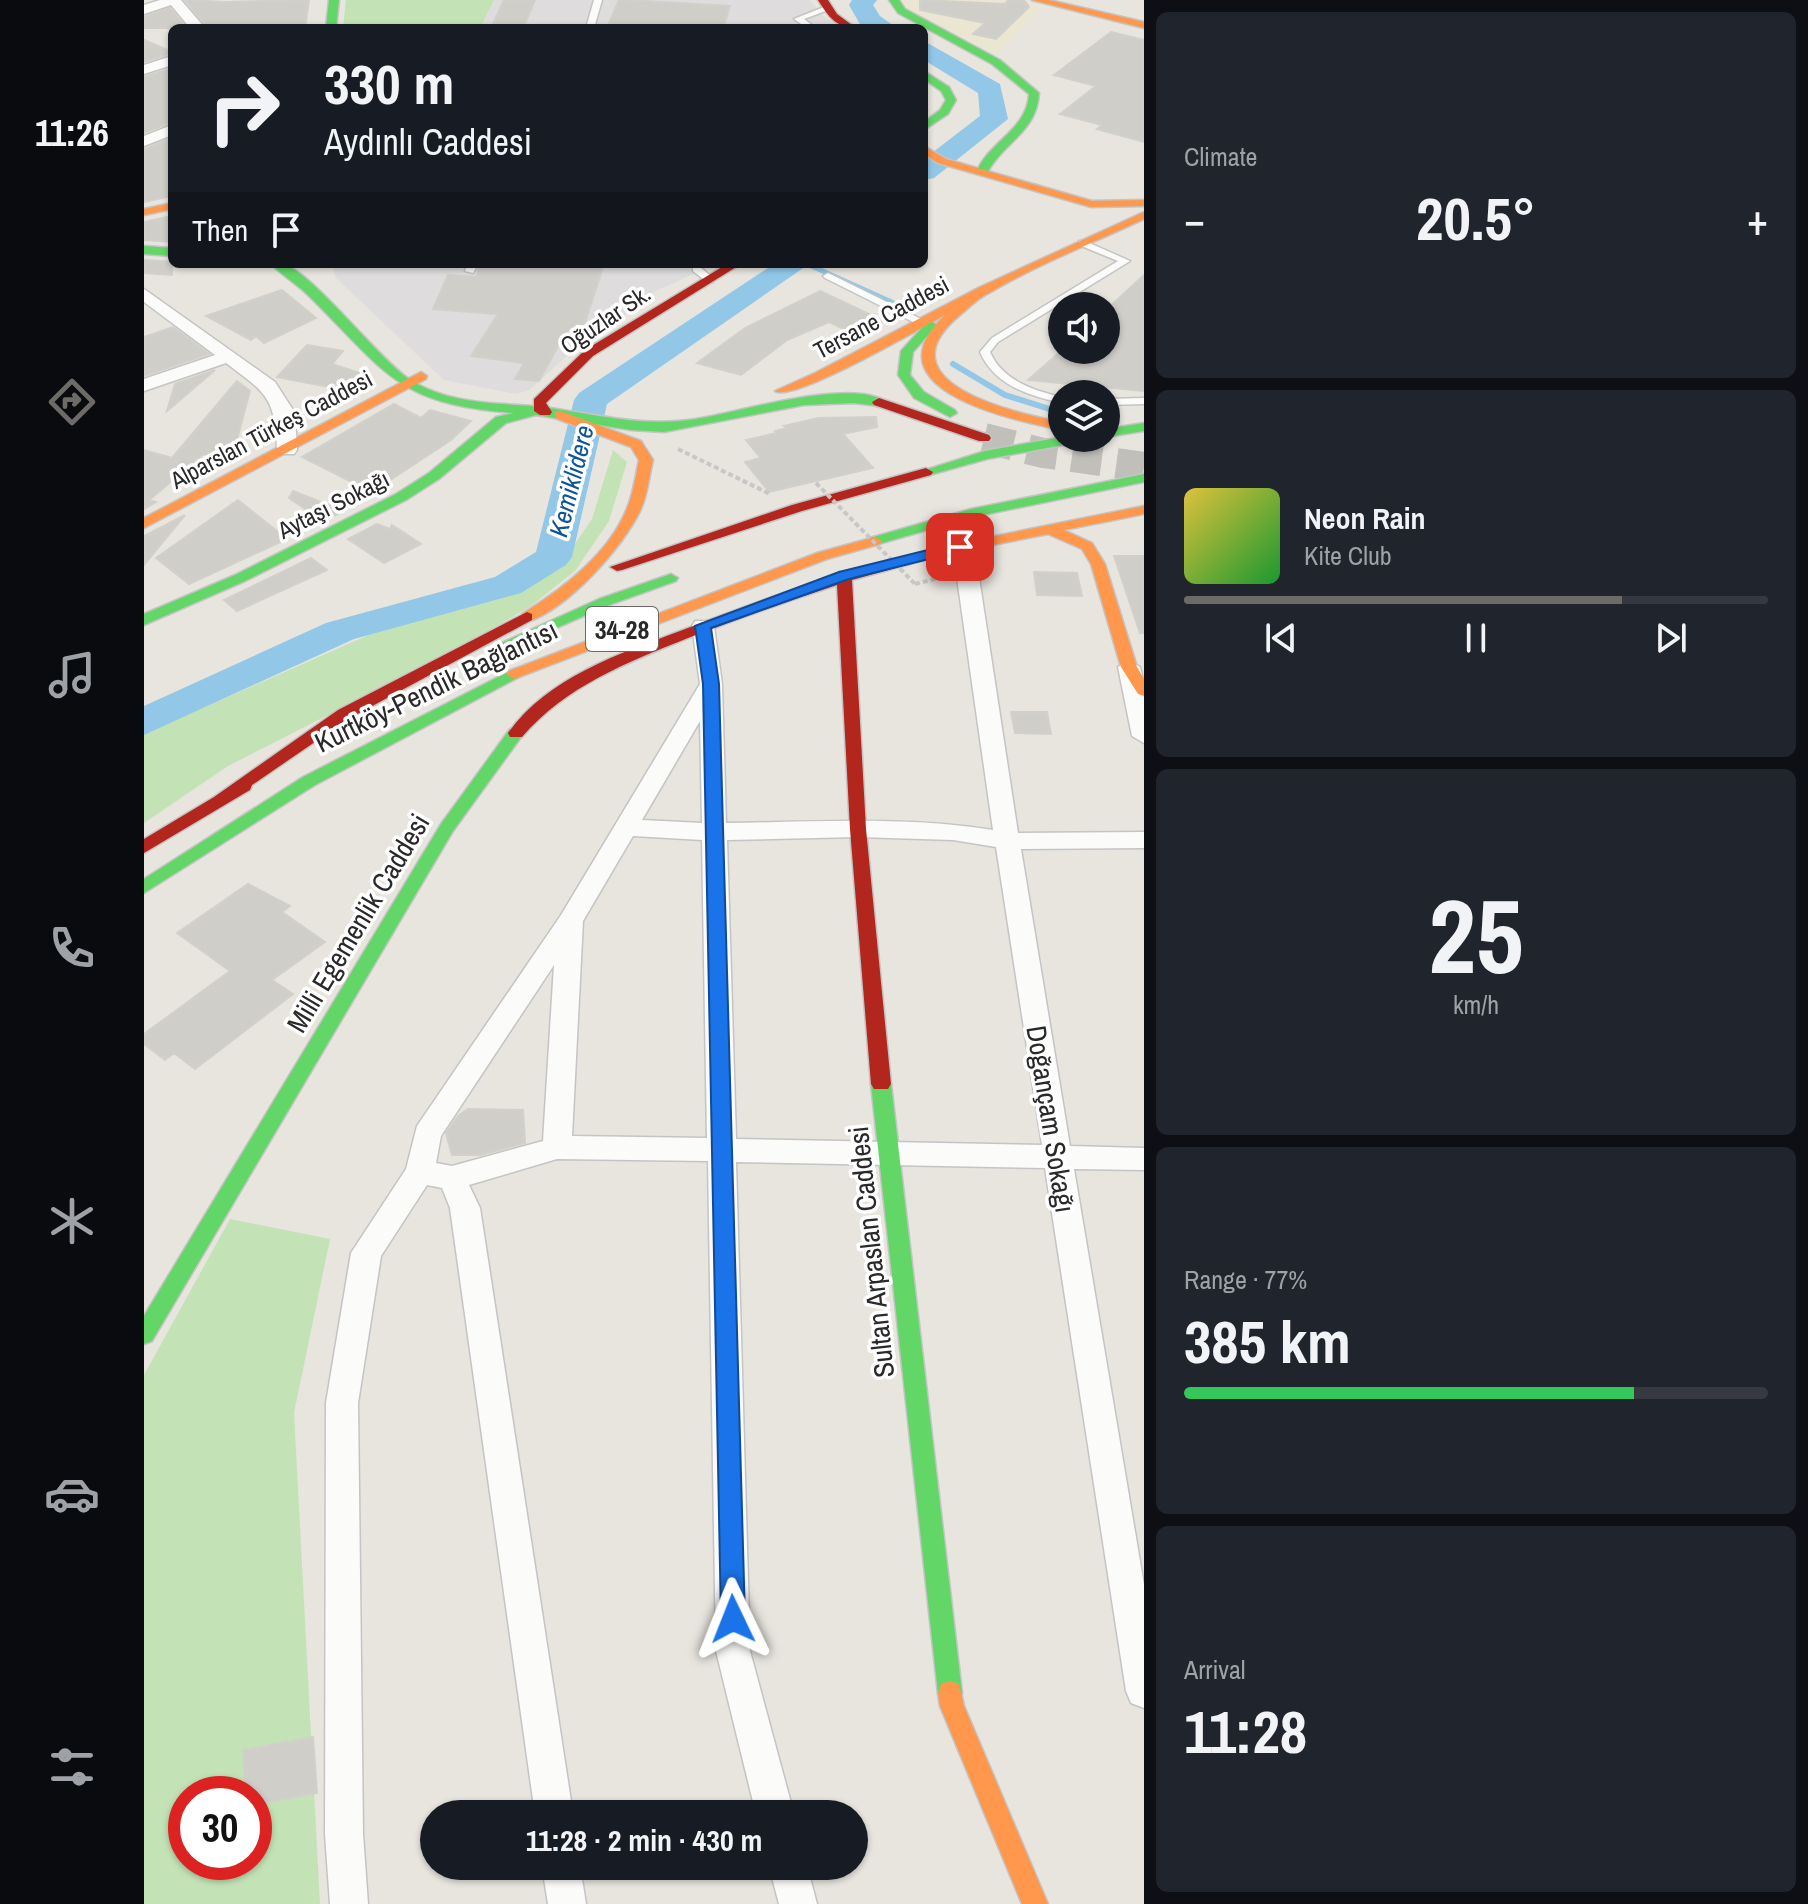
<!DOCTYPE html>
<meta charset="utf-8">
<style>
:root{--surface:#171b24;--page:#20242c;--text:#f1f3f6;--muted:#9ea1a6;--line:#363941;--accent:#6c6b68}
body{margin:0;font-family:"Archivo Narrow",sans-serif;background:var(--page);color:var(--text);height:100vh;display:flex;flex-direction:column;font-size:30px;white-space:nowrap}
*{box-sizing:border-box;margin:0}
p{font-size:26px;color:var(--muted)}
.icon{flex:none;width:44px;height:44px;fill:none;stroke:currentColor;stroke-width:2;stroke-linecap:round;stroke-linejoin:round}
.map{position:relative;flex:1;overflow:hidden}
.panel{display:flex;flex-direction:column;gap:12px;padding:12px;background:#0d0f14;width:664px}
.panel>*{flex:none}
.top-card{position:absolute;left:24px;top:24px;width:760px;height:244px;border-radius:12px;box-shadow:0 2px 6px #0004;background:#171b24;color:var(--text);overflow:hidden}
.buttons{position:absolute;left:904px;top:292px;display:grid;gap:16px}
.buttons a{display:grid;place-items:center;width:72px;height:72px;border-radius:50%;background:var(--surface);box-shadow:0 2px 6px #0004;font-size:40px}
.speed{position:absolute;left:24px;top:1776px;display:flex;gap:16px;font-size:40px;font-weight:700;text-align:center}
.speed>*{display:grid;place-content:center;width:104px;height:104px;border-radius:50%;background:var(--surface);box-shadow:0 2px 6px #0004;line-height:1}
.speed .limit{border:12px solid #d22;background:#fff;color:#111}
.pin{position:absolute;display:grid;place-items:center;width:68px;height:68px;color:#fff;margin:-34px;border-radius:16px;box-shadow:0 4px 12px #0006}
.me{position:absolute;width:88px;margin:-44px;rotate:358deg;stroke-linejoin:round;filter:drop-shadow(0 0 6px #0008)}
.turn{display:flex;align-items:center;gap:28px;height:168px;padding:0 24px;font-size:36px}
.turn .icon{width:104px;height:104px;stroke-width:2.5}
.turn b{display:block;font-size:56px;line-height:68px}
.then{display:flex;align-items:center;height:76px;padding:0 24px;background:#0003;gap:16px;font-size:30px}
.big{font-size:60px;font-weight:800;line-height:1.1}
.panel .card{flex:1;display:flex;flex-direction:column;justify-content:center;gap:12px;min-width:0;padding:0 28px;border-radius:12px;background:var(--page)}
.panel .dial{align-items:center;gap:0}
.dial b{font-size:104px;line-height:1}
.song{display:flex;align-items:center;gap:24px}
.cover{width:96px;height:96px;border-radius:12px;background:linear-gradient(135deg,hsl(50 70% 55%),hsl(130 70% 35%))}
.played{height:8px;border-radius:4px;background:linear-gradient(90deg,var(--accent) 75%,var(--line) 75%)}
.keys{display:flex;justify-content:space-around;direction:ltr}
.heat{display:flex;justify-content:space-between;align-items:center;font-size:44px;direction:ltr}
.charge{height:12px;border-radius:6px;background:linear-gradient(90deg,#34c759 77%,var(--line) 0)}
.trip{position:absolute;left:276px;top:1800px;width:448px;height:80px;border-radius:40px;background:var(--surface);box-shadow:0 2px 6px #0004;font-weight:800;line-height:80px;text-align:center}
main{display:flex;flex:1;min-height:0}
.menu{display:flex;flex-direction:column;width:144px;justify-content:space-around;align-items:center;background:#090b0e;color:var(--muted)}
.menu .icon{width:56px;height:56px}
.menu .selected{color:var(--accent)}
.menu b{font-size:36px;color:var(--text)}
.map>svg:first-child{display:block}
.industrial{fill:#dedcdd}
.education{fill:#eae6d2}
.green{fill:#c3e3b6;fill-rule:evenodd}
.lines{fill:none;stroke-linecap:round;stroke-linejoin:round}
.stream-far1{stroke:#92c7e8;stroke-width:5}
.stream{stroke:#92c7e8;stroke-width:6}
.river{fill:#92c7e8;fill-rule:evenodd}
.building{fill:#d0cec9;stroke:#d2d0ca;stroke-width:2}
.secondary-tunnel{stroke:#c1bfba;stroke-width:30;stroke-dasharray:30 15;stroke-linecap:butt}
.lane-casing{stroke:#c4c4c4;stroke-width:3}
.street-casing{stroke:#c4c4c4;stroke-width:3}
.fast-casing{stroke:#c4c4c4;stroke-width:3}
.slow-casing{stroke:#c4c4c4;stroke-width:3}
.jam-casing{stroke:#c4c4c4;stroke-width:3}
.path{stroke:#c8c7c6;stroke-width:4;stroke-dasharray:5 3;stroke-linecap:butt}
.lane{fill:#fbfbfa;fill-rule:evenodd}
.street{fill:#fbfbfa;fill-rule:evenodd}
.fast{fill:#63d668;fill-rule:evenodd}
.slow{fill:#ff974d;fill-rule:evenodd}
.jam{fill:#b3261e;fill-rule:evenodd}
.path-bridge{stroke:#c8c7c6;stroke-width:4;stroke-dasharray:5 3;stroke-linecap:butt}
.route{fill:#1a73e8;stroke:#114b97;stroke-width:2}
.labels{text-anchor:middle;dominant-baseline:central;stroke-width:7;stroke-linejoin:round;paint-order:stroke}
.far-street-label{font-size:24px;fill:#292929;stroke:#fff}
.far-water-label{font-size:26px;font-style:italic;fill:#0e5597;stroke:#fff}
.shield{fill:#fff;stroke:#696969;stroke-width:2}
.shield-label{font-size:26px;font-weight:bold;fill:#292929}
.street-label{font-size:28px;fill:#292929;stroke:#fff}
</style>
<main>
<nav class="menu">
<b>11:26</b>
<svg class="icon selected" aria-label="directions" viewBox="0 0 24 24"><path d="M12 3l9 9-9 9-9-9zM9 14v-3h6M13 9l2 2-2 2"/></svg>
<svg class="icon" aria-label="music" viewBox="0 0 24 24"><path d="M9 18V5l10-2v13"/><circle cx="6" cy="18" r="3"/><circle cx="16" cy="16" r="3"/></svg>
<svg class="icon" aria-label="phone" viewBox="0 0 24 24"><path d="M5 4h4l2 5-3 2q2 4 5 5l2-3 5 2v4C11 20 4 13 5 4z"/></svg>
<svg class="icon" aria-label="climate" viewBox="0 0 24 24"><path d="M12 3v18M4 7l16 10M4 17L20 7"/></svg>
<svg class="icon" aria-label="car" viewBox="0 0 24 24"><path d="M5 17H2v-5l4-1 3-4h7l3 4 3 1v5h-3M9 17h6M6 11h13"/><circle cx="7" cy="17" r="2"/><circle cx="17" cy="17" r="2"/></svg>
<svg class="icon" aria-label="filters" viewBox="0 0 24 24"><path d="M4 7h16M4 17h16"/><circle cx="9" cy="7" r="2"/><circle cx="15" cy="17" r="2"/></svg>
</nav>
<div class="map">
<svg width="1000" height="1904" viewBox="0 0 1000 1904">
<rect width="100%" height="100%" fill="#e7e5de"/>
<path class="industrial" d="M350,0h315l15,17 18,11h-362z
M188,264h383l-81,37 4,5 -71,50 -38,34 -13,4 -72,-14 -108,-102z"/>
<path class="education" d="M757,0h119l21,6 -44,48 -92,-46z"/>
<path class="green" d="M202,0h148l-14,28h-137z
M469,450l14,12 -18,59 -34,50 -44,35 -77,45 -226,115 -84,57v-89l247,-109 121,-32 54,-36 26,-38z
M86,1219l100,20 -36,174 26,491h-176v-529zM42,1794h68v68h-68z"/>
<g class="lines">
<path class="stream-far1" d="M663,264l89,40"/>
<path class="stream" d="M809,364l52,31 57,18"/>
<path class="river" d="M708,0h25l-4,5 7,11 17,12 -36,-2 -12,-21z
M780,41l76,43 8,35 -74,59 -10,2v-21l56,-43 -2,-23 -54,-33z
M630,264h35l-202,140 -35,153 -6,8 -45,28 -167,46 -210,96v-29l182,-83 169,-46 41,-25 38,-152 5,-7z"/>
</g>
<path class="building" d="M41,0l40,2 84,-2 -4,28h-97z
M360,0h31l-12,28h-32z
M475,0h6l105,6 -7,22h-116z
M776,0l85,4 3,-4h16l5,7 -33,32 -23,-5 12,-11 -65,-13z
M26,8l16,20h-42v-11z
M967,32l33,8v102l-47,-13 5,-4 -42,-11 36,-28 -42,-11z
M0,40l28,12v1l-28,9z
M28,68v54l-28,11v-56z
M28,138v58l-28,6v-53z
M28,216v26l-28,-2v-18z
M0,260l28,2v13l-28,-2z
M337,264h123l-24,74 -17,-1 -24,44 -24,-2 9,-16 -53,-7 27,-42 -65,-5 15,-34 28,2z
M1000,275v116l-116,-11 34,-30h44v-40z
M138,290l34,28 -52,25 -8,-7 -5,4 -45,-24z
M676,291l64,30 -27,14 -28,-13 -42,18 -46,35 -44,-12 48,-35z
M29,327l36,27 -65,22v-39z
M163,345l36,6 -11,13 31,10 -23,15 -63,-12z
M71,370l-48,41 8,-27z
M93,381l13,10 -18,67 -28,-4 -55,46 7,2 -12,7v-59l28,8z
M250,404l27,14 9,-8 41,11 -20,19 -79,52 -70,-35z
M732,417l1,10 -34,7 30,34 -104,24 -24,-30 16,-4 -15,-18 31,-7 -2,-2 12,-3 -3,-2 34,-8z
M149,491l51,20 -21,10 -34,-23z
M94,500l49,39 -98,45 -33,-26z
M41,515l-41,50v-29z
M233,524l13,5 2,-4 29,19 -37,19 -36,-24z
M970,556h30v77h-4z
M167,558l16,12 -90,41 -13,-11z
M890,572l43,1 5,23 -45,-1z
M867,712h36l4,22 -36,-1z
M104,884l42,22 -8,6 43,30 -53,38 21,14 -98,75 -21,-16 -9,7 -21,-16v-10l86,-63 -53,-38z
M324,1109l55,1 2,33 -45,12h-28l-6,-22 12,-17z
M169,1737l4,56 -63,12v-11h-9l-2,-44z"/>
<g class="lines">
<path class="secondary-tunnel" d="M840,438l59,15 101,14"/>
<defs>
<path id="lane" d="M450,0h8l-8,28h-8z
M680,7l7,2 -27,10 12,9h-9l-13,-9z
M935,241h6l45,20 -132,81 -8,10c12,28 44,39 72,45v6c-33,-7 -68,-18 -82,-51l12,-14 126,-77 -39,-16z
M324,264h10l-5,9 -8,-2z
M549,264h10l-2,4 12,10v4h-6l-14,-11z
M684,273l97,48 2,2 -8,2 -94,-47 -2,-2z
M1000,398v6l-38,1v-6z"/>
<path id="street" d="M16,0h21l24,28h-15l-19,-23 -27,9v-9z
M28,56v9l-28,9v-9z
M28,125v10l-28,11v-10z
M0,289l131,93 20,31 2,37 -3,4h-14l-3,-4c-2,-53 -10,-56 -51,-87l-82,28v-12l71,-24 -71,-53z
M816,541l10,6 8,24 40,262 126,-1v16l-123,1 49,297 74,2v22l-70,-1 70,416v123l-13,-5 -5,-12 -81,-523 -309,-6 14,489 44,163h-38l-40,-163 -8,-490 -151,-2 -88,26 11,23 93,606h-38l-85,-606 -8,-20 -15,-3 -46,71 -23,147 5,431 5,70h-38l-5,-70 1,-431 25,-150 55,-84 11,-43 144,-211 139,-231 -8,-58 3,-5h16l3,5 8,58 4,139c89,-1 179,-7 267,7l-37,-259 -6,-24zM556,721l2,102 -60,-3zM489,836l69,4 5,298 -135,-2 11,-215zM714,837l95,3 43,7 46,298 -306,-6 -9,-299zM410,965l-11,176 -91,25 -16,-3 5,-27z
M985,660l11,7 4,17v59l-12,-7 -14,-69z
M398,1866h38l6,38h-38z
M625,1866h38l10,38h-38z"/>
<path id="fast" d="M185,0h10l-3,28h-10z
M745,0h10l6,9 95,51 39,33c-2,40 -36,48 -53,82l-10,-2c13,-32 51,-43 53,-79l-37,-30 -94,-51z
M780,71l25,16 7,13 -8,14 -24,16v-8l16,-12 6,-10 -5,-9 -17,-12z
M0,246l28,2v8l-28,-2z
M127,264c4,0 8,-1 12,0 27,6 94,93 126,115 24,16 52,21 80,24 21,2 41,2 61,5 56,8 99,21 157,9 38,-7 147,-39 179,-15l-7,4 -25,-3 -50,2 -140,27 -33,-2 -95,-15 -30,8 -67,56 -33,21 -161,81 -101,44v-11l91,-39 161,-81 33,-21 67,-56 18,-4c-115,-9 -125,-37 -201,-113 -13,-14 -29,-23 -42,-36z
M787,321l6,4 -24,27 -3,23 14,17 31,18 2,3 -7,4 -36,-19 -16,-23 3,-24 26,-29z
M1000,423v8l-38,6v-8z
M918,437l25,1 -7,4 -93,17 -61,17 -7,-4 66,-21z
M1000,474v8l-171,35 -98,28 -7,-4 2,-3 101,-29z
M527,574l7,4 -2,3 -67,24 -99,43h-10l-3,-3 102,-46z
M370,669l5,2 3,3 -3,3 -204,108 -171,108v-14l159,-102z
M372,728l8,5 -71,98 -301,510 -8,3v-28l297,-492 69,-95z
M737,1077l7,2 3,5 71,609 -3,9 -9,3 -9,-3 -3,-9 -67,-609 3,-5z"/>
<path id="slow" d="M888,0h17l95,22v6z
M780,146l22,13 146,42 52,-1v6l-53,1 -153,-44 -14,-9z
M28,203v6l-28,6v-6z
M1000,212v7c-51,24 -106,45 -155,74 -11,5 -20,15 -29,22 -81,67 53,98 102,107v8c-51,-10 -196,-41 -117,-115 -24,13 -153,88 -170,76l40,-18 163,-85z
M277,372l6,4 -1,3 -282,149v-10z
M416,411l81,30 12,19c-4,16 -5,33 -12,49 -18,38 -73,100 -114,113l-5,-2v-6c42,-26 90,-62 107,-111 5,-14 7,-29 10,-43l-8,-13 -76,-29v-6z
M1000,506v8l-80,16 28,13 13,21 32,103 7,12v17l-6,-2 -17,-27 -30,-103 -9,-15 -34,-15 -107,21 -7,-4 7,-4z
M731,537l7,4 -2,3 -53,15 -308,118 -5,2 -8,-5 3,-3 308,-118z
M806,1681l9,3 5,22 84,198h-26l-82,-198 -2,-13 3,-9z"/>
<path id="jam" d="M674,0h10l9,14 19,14c-20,0 -28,-12 -38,-28z
M583,264h14l-148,92 -47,47 6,9 -2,3h-10l-6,-4v-12l51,-49z
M735,398l110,37 2,3 -2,3h-10l-105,-36 -2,-3z
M782,468l7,4 -2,3 -129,36 -180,59 -5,1 -7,-4 182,-62z
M797,547l5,1v6l-94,26 14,249 25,255 -3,5h-14l-3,-5 -21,-255 -13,-244c-50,16 -100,34 -149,53 -62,25 -122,48 -166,99h-12l-2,-4c40,-56 111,-79 172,-102 52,-20 104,-39 157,-55l2,-4h10z
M383,612l5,2v6l-182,98 -98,67 -2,5 -106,63v-14l70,-42 124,-87z"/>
</defs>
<use href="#lane" class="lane-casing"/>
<use href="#street" class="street-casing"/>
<use href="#fast" class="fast-casing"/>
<use href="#slow" class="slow-casing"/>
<use href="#jam" class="jam-casing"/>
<path class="path" d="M534,449l92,45
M771,584l32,-8"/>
<use href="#lane" class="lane"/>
<use href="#street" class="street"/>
<use href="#fast" class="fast"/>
<use href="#slow" class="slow"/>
<use href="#jam" class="jam"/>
<path class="path-bridge" d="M672,483l99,101"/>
</g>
<path class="route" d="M816,542l5,2v6l-116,29 -138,49 8,56 26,935 -4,9 -8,3 -9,-3 -3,-9 -18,-935 -8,-58 144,-54z"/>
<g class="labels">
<g class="far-street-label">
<text transform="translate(737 317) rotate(-28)">Tersane Caddesi</text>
<text transform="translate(461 319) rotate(-34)">Oğuzlar Sk.</text>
<text transform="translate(127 429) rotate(-28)">Alparslan Türkeş Caddesi</text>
<text transform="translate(189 504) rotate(-27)">Aytaşı Sokağı</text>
</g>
<g class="far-water-label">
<text transform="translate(427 481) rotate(-76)">Kemiklidere</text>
</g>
<rect class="shield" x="442" y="607" width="72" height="44" rx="6"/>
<g class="shield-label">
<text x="478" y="629">34-28</text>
</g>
<g class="street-label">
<text transform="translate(292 686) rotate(-26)">Kurtköy-Pendik Bağlantısı</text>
<text transform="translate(214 923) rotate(-59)">Milli Egemenlik Caddesi</text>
<text transform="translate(907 1119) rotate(81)">Doğançam Sokağı</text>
<text transform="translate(727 1252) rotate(-96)">Sultan Arpaslan Caddesi</text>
</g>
</g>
</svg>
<div class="buttons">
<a><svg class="icon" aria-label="sound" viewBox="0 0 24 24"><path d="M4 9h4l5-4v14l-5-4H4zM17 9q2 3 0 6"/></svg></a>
<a><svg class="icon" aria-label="layers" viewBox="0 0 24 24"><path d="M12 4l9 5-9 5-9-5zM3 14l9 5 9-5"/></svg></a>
</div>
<div class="speed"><div class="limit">30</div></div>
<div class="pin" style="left:816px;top:547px;background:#d93025"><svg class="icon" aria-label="arrive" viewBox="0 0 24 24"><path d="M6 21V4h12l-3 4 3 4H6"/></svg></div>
<svg class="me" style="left:589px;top:1619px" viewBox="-20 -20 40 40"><path d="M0-17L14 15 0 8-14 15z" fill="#1a73e8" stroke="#fff" stroke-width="4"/></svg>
<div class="trip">11:28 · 2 min · 430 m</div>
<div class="top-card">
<div class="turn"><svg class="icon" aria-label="right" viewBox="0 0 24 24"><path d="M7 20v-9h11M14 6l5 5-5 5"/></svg><div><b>330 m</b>Aydınlı Caddesi</div></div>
<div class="then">Then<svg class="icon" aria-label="arrive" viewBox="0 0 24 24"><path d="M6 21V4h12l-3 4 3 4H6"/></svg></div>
</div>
</div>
<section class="panel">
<div class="card"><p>Climate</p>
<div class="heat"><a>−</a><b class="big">20.5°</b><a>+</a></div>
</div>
<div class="card">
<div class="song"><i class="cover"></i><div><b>Neon Rain</b><p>Kite Club</p></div></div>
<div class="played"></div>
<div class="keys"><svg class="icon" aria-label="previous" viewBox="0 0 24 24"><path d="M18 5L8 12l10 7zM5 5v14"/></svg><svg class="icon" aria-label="pause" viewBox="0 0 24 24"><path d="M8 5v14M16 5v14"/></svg><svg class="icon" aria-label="next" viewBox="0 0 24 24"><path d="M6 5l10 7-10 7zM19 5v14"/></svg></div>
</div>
<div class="card dial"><b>25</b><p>km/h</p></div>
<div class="card"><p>Range · 77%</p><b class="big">385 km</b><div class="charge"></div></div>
<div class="card"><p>Arrival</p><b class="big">11:28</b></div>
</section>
</main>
